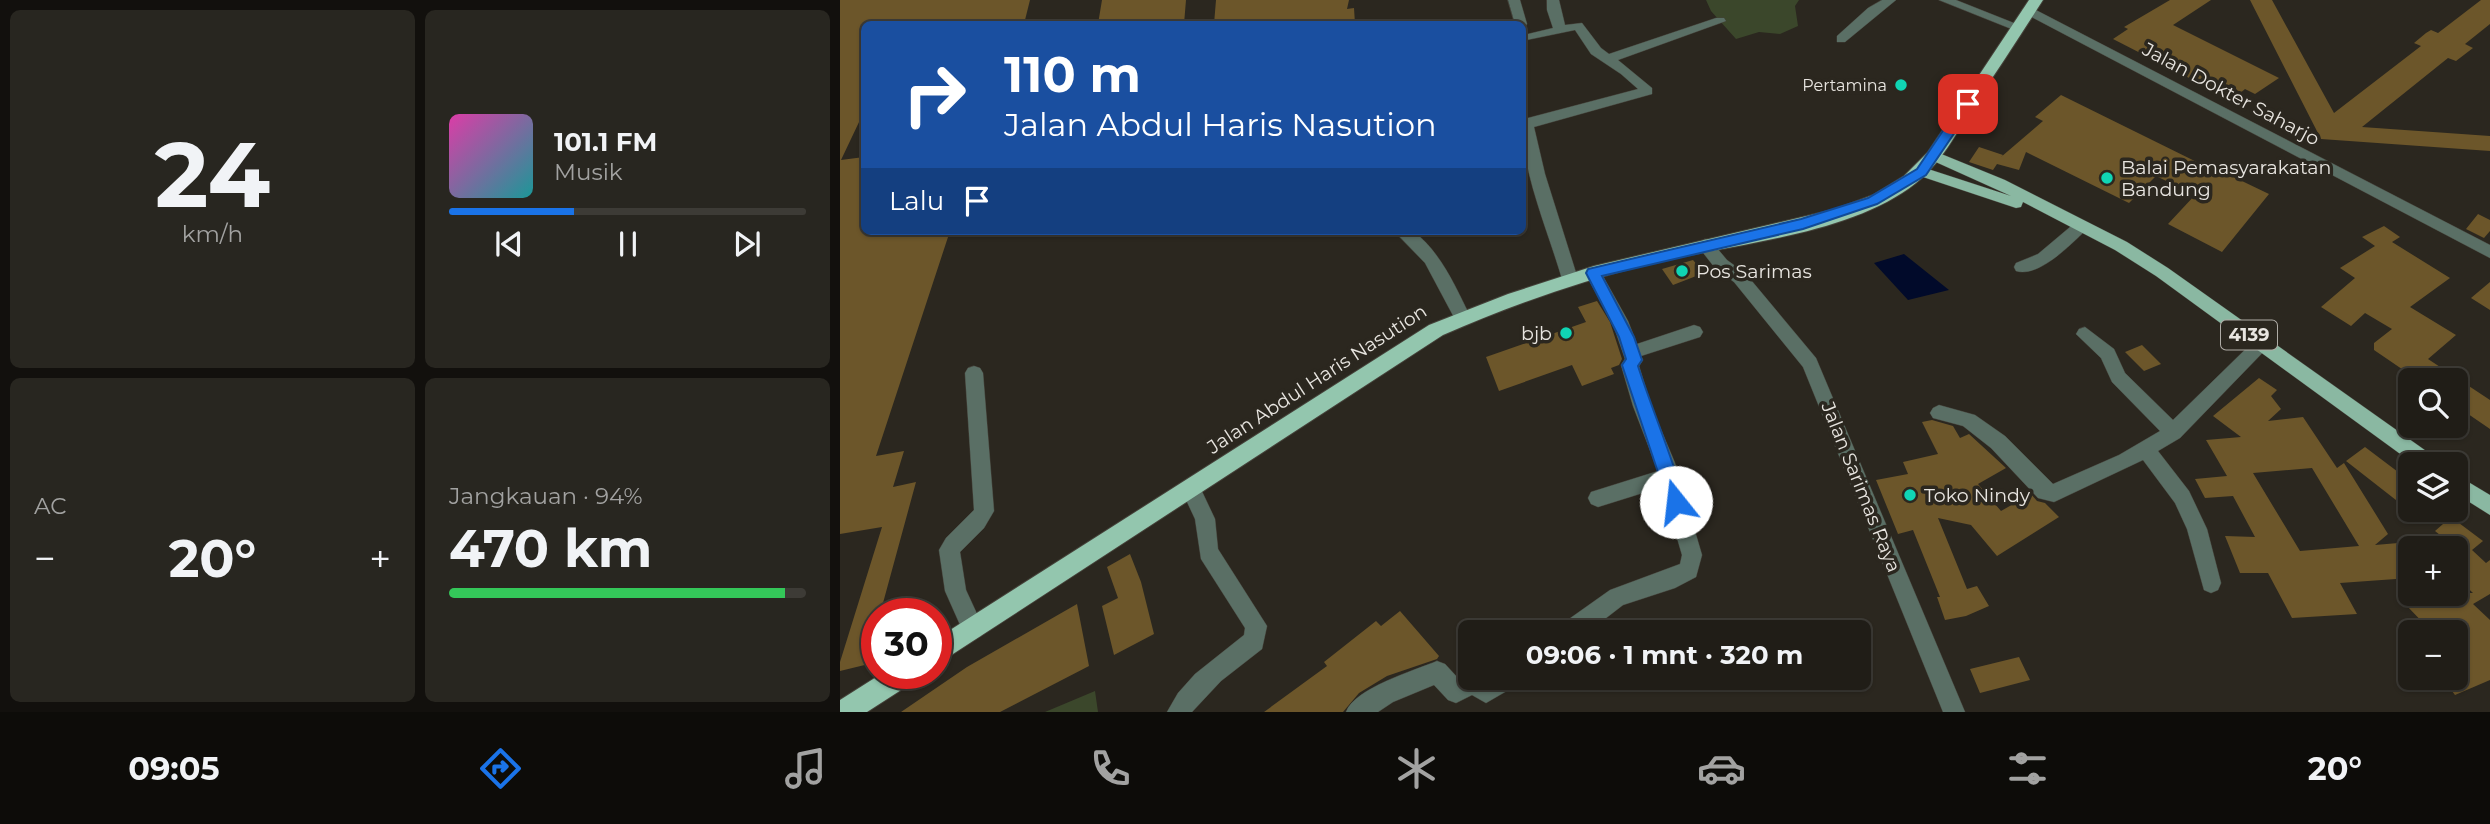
<!DOCTYPE html>
<html lang="id">
<meta charset="utf-8">
<style>
:root{--surface:#201d17;--page:#282620;--text:#f1f3f6;--muted:#a2a2a1;--line:#3d3b36;--accent:#1a73e8}
body{margin:0;font-family:Montserrat,sans-serif;background:var(--page);color:var(--text);height:100vh;display:flex;flex-direction:column;font-size:26px;white-space:nowrap}
*{box-sizing:border-box;margin:0}
p{font-size:23px;color:var(--muted)}
.icon{flex:none;width:38px;height:38px;fill:none;stroke:currentColor;stroke-width:2;stroke-linecap:round;stroke-linejoin:round}
.map{position:relative;flex:1;overflow:hidden}
.panel{display:flex;flex-direction:column;gap:10px;padding:10px;background:#12100d;width:840px}
.panel>*{flex:none}
.hud{position:absolute;left:21px;top:21px;width:665px;height:214px;border-radius:10px;box-shadow:0 2px 5px #0004,0 0 0 2px var(--line);background:#1a4fa0;color:#fff;overflow:hidden}
.buttons{position:absolute;left:1558px;top:368px;display:grid;gap:14px}
.buttons a{display:grid;place-items:center;width:70px;height:70px;border-radius:10px;background:var(--surface);box-shadow:0 2px 5px #0004,0 0 0 2px var(--line);font-size:35px}
.speed{position:absolute;left:21px;top:598px;display:flex;gap:14px;font-size:35px;font-weight:700;text-align:center}
.speed>*{display:grid;place-content:center;width:91px;height:91px;border-radius:50%;background:var(--surface);box-shadow:0 2px 5px #0004,0 0 0 2px var(--line);line-height:1}
.speed .limit{border:10px solid #d22;background:#fff;color:#111}
.pin{position:absolute;display:grid;place-items:center;width:60px;height:60px;color:#fff;margin:-30px;border-radius:14px;box-shadow:0 4px 10px #0006}
.me{position:absolute;width:77px;margin:-38px;rotate:344deg;stroke-linejoin:round;filter:drop-shadow(0 0 5px #0008)}
.turn{display:flex;align-items:center;gap:24px;height:147px;padding:0 28px;font-size:32px}
.turn .icon{width:91px;height:91px;stroke-width:2.5}
.turn b{display:block;font-size:49px;line-height:60px}
.then{display:flex;align-items:center;height:66px;padding:0 28px;background:#0003;gap:14px;font-size:26px}
.big{font-size:52px;font-weight:700;line-height:1.1}
.panel .tile{flex:1;display:flex;flex-direction:column;justify-content:center;gap:10px;min-width:0;padding:0 24px;border-radius:10px;background:var(--page)}
.panel .dial{align-items:center;gap:0}
.dial b{font-size:91px;line-height:1}
.song{display:flex;align-items:center;gap:21px}
.cover{width:84px;height:84px;border-radius:10px;background:linear-gradient(135deg,hsl(320 70% 55%),hsl(180 70% 35%))}
.played{height:7px;border-radius:4px;background:linear-gradient(90deg,var(--accent) 35%,var(--line) 35%)}
.keys{display:flex;justify-content:space-around;direction:ltr}
.heat{display:flex;justify-content:space-between;align-items:center;font-size:38px;direction:ltr}
.charge{height:10px;border-radius:5px;background:linear-gradient(90deg,#34c759 94%,var(--line) 0)}
.panel .tiles{flex:1;display:grid;gap:10px;grid-template-columns:repeat(2,1fr)}
.trip{position:absolute;left:618px;top:620px;width:413px;height:70px;border-radius:10px;background:var(--surface);box-shadow:0 2px 5px #0004,0 0 0 2px var(--line);font-weight:700;line-height:70px;text-align:center}
.tabs{display:flex;height:112px;justify-content:space-around;align-items:center;background:#0d0c09;color:var(--muted)}
.tabs .icon{width:49px;height:49px}
.tabs .current{color:var(--accent)}
.tabs b{font-size:32px;color:var(--text)}
main{display:flex;flex:1;min-height:0}
.map>svg:first-child{display:block}
.green{fill:#3b472b}
.water{fill:#010a2a}
.building{fill:#6c562a;fill-rule:evenodd}
.lines{fill:none;stroke-linecap:round;stroke-linejoin:round}
.minor-casing{stroke:#45423a;stroke-width:1}
.primary-casing{stroke:#45423a;stroke-width:1}
.trunk-casing{stroke:#45423a;stroke-width:2}
.minor{fill:#5a6f65;fill-rule:evenodd}
.primary{fill:#8ab8a2;fill-rule:evenodd}
.trunk{fill:#93c6ae;fill-rule:evenodd}
.route{fill:#1a73e8;stroke:#114b97;stroke-width:2}
.poi-dot{fill:#10d5b4;stroke:#2b271f;stroke-width:2.5}
.labels{text-anchor:middle;dominant-baseline:central;stroke-width:7;stroke-linejoin:round;paint-order:stroke}
.far-poi-label{font-size:16px;fill:#e8e5e0;stroke:#2b271f;text-anchor:end}
.shield{fill:#2b271f;stroke:#afaca6;stroke-width:2}
.shield-label{font-size:18px;font-weight:bold;fill:#e8e5e0}
.street-label{font-size:19px;fill:#e8e5e0;stroke:#2b271f}
.poi-label{font-size:19px;fill:#e8e5e0;stroke:#2b271f;text-anchor:start}
</style>
<main>
<section class="panel">
<div class="tiles">
<div class="tile dial"><b>24</b><p>km/h</p></div>
<div class="tile">
<div class="song"><i class="cover"></i><div><b>101.1 FM</b><p>Musik</p></div></div>
<div class="played"></div>
<div class="keys"><svg class="icon" aria-label="previous" viewBox="0 0 24 24"><path d="M18 5L8 12l10 7zM5 5v14"/></svg><svg class="icon" aria-label="pause" viewBox="0 0 24 24"><path d="M8 5v14M16 5v14"/></svg><svg class="icon" aria-label="next" viewBox="0 0 24 24"><path d="M6 5l10 7-10 7zM19 5v14"/></svg></div>
</div>
<div class="tile"><p>AC</p>
<div class="heat"><a>−</a><b class="big">20°</b><a>+</a></div>
</div>
<div class="tile"><p>Jangkauan · 94%</p><b class="big">470 km</b><div class="charge"></div></div>
</div>
</section>
<div class="map">
<svg width="1650" height="712" viewBox="0 0 1650 712">
<rect width="100%" height="100%" fill="#2b271f"/>
<path class="green" d="M866,0h93l-4,6 3,20 -18,8 -21,-2 -23,7 -25,-28z
M255,691l3,21h-53z"/>
<path class="water" d="M1064,254l45,36 -41,10 -34,-37z"/>
<path class="building" d="M0,0h190l-6,24h-160v95l-4,1 -19,40 23,-3v74h86l-74,225 28,-5 -11,36 23,-5 -36,132h-3v48l-37,9v-9l42,-135 -42,7z
M262,0h84l-2,24h-86z
M376,0h133l-2,9 7,-1 1,16h-141z
M1330,0h41l-38,25 106,53 -24,16 -10,-5 -13,11 -119,-61 15,-10 -4,-2z
M1410,0h22l62,113 87,-67 -7,-3 12,-10 5,-3 7,3 43,-33h9v24l-25,20 8,4 -17,13 -8,-3 -86,69 128,9v15l-169,-12z
M1221,95l156,77 2,-2 50,24 -47,58 -54,-28 27,-29 -39,-19 -27,27 -103,-51 -7,18 -22,-6 -4,6 -24,-8 10,-15 24,8 -2,2 42,-36 -8,-4z
M1638,214l12,6v11l-6,7 -18,-9z
M1544,226l16,11 -8,5 58,36 -40,29 46,28 -28,24 62,41v29l-35,-24v-25h-37l-44,-30v-7l18,-14 -27,-16 -14,13 -30,-19 34,-29 -15,-10 35,-22 -13,-9z
M853,260l11,13 -31,12 -11,-16z
M1650,282v28l-19,-12z
M757,301l13,21 12,37 -3,6 -8,3 3,6 -32,12 -10,-21 -73,26 -13,-34 100,-35 -8,-15z
M1302,345l19,19 -17,7 -19,-19z
M1419,378l18,12 -6,6 10,13 -13,12 35,-4 34,51 7,-5 44,71 -13,11 35,-3v36l-70,5 17,31 -65,4 -24,-45h-28l-15,-37 30,1 -22,-41 -28,2 -10,-19 32,-3 -21,-36 35,-3 -28,-21zM1472,468l47,78 -59,5 -47,-78z
M1092,420l21,6 7,12 9,-4 37,34 -28,16 23,27 30,-17 6,7 8,2 14,14 -62,39 -26,-31 -33,-7 29,71 10,-3 12,20 -23,10 -21,4 -8,-23h3l-27,-67 -15,4 -22,-54 32,-6 -5,-12 35,-8 -16,-32z
M1525,447l45,34v30l-64,-50z
M1611,517l32,24 -11,9 14,13 4,-3v34l-17,10 17,16v60l-35,15 -14,-18h14v-45h-23l-26,-27 22,-12h45l-16,-15 9,-5 -11,1v-27l-20,-16z
M290,554l11,28 13,52 -40,21 -12,-49 16,-8 -11,-31z
M237,604l12,62 -89,46h-99l66,-45z
M560,611l39,45 -2,3 -50,17 -28,17 -16,19h-79l63,-46 -3,-4 52,-41 5,5z
M1179,657l11,23 -50,13 -10,-24z"/>
<g class="lines">
<defs>
<path id="minor" d="M668,0h12l7,24 -2,3 -10,-3z
M707,0h12l6,25 17,-2 19,25 8,6 107,-36h8l2,3 -108,39 34,28v6l-118,33 11,47 33,105 -8,6 -8,-6c-14,-48 -40,-107 -40,-156l6,-5 110,-29 -17,-15 -30,-20 -16,-24 -53,11v-9l6,2 25,-6 -6,-18z
M1042,0h14l-51,42h-8v-6l31,-28z
M1099,0h17l68,27 -6,4 -4,-1z
M1188,6l462,239v13l-466,-245 -2,-3z
M1241,221l5,1 3,4 -3,4c-15,14 -47,48 -70,41l-2,-4 2,-4 22,-9 38,-32z
M554,231h19c28,21 43,57 58,87l-2,5h-12l-32,-60z
M865,239l6,2 16,19 19,14 70,84 149,354h-22l-140,-345 -69,-85 -19,-14 -18,-23z
M753,267l6,2 29,52 9,23 57,-19 6,2 3,5 -3,5 -59,19 2,4 -4,6 12,40 24,57 27,92 -6,22 -21,11 -52,17 -35,27h-29l3,-8 48,-34 70,-26 2,-9 -20,-68 -64,20 -7,-3 -3,-6 3,-6 67,-21 -25,-65 -12,-41 4,-6 -13,-38 -27,-48z
M1245,327l29,22 11,24 48,47 83,-81h12l3,5 -91,94 -22,13 31,40 18,38 14,54 -3,7 -7,3 -7,-3 -17,-61 -12,-26 -32,-43 -89,42 -16,-4 -47,-50 -28,-22 -30,-8 -3,-5 3,-5 6,-3 36,10 30,21 48,48 66,-29 41,-24 -48,-49 -11,-24 -25,-24 3,-5z
M134,366l6,2 3,5 11,138 -10,17 -24,24 6,38 18,39 -3,7 -8,4 -8,-4 -20,-45 -6,-41 7,-12 28,-28 -9,-137 3,-5z
M351,480l7,3 17,36 3,30 49,77 -5,23 -41,32 -29,31h-25l11,-19 17,-19 49,-39 1,-7 -44,-69 -6,-40 -14,-30 3,-6z
M597,661l8,3 13,14 12,-7v6h50l-3,8 -31,18 -14,-8 -16,8 -8,-3 -14,-15 -41,17 -15,10h-32c9,-24 67,-41 91,-51z"/>
<path id="primary" d="M1094,151l71,29 122,62 41,26 268,190 2,6h-24l-258,-188 -41,-26 -92,-48 -2,5 -5,1 -99,-33 -2,-3 2,-3 5,-2 89,29 -82,-37 -2,-3 2,-3z
M1615,474l35,21v20l-35,-22z"/>
<path id="trunk" d="M1189,0h14c-23,36 -46,71 -70,107 -17,27 -32,56 -57,76 -66,53 -187,61 -268,81 -70,18 -139,42 -205,71l-507,330v-26l493,-314 79,-31 86,-28 242,-57 37,-14 31,-19 24,-24z
M41,674h34l-3,9 -45,29h-27v-12z"/>
</defs>
<use href="#minor" class="minor-casing"/>
<use href="#primary" class="primary-casing"/>
<use href="#trunk" class="trunk-casing"/>
<use href="#minor" class="minor"/>
<use href="#primary" class="primary"/>
<use href="#trunk" class="trunk"/>
</g>
<path class="route" d="M1128,100l6,4 -48,71 -49,29 -74,25 -201,47 32,61 8,23 -4,6c15,46 34,90 47,136l-2,6 -7,2 -6,-2 -48,-143 4,-6 -7,-22 -33,-64 2,-4 213,-50 67,-21 49,-29 46,-68z"/>
<g class="poi-dot">
<circle cx="1061" cy="85" r="7"/>
<circle cx="1267" cy="178" r="7"/>
<circle cx="842" cy="271" r="7"/>
<circle cx="726" cy="333" r="7"/>
<circle cx="1070" cy="495" r="7"/>
</g>
<g class="labels">
<g class="far-poi-label">
<text x="1047" y="85">Pertamina</text>
</g>
<rect class="shield" x="1381" y="320.5" width="56" height="29" rx="5"/>
<g class="shield-label">
<text x="1409" y="335">4139</text>
</g>
<g class="street-label">
<text transform="translate(1391 94) rotate(28)">Jalan Dokter Saharjo</text>
<text transform="translate(477 379) rotate(-33)">Jalan Abdul Haris Nasution</text>
<text transform="translate(1021 487) rotate(68)">Jalan Sarimas Raya</text>
</g>
<g class="poi-label">
<text x="1281" y="167">Balai Pemasyarakatan<tspan x="1281" dy="22">Bandung</tspan></text>
<text x="856" y="271">Pos Sarimas</text>
<text x="712" y="333" text-anchor="end">bjb</text>
<text x="1084" y="495">Toko Nindy</text>
</g>
</g>
</svg>
<div class="buttons">
<a><svg class="icon" aria-label="search" viewBox="0 0 24 24"><circle cx="10" cy="10" r="6"/><path d="M15 15l6 6"/></svg></a>
<a><svg class="icon" aria-label="layers" viewBox="0 0 24 24"><path d="M12 4l9 5-9 5-9-5zM3 14l9 5 9-5"/></svg></a>
<a>+</a>
<a>−</a>
</div>
<div class="speed"><div class="limit">30</div></div>
<div class="pin" style="left:1128px;top:104px;background:#d93025"><svg class="icon" aria-label="arrive" viewBox="0 0 24 24"><path d="M6 21V4h12l-3 4 3 4H6"/></svg></div>
<svg class="me" style="left:836px;top:502px" viewBox="-20 -20 40 40"><circle r="19" fill="#fff"/><path d="M0-13L10 11 0 6-10 11z" fill="#1a73e8"/></svg>
<div class="trip">09:06 · 1 mnt · 320 m</div>
<div class="hud">
<div class="turn"><svg class="icon" aria-label="right" viewBox="0 0 24 24"><path d="M7 20v-9h11M14 6l5 5-5 5"/></svg><div><b>110 m</b>Jalan Abdul Haris Nasution</div></div>
<div class="then">Lalu<svg class="icon" aria-label="arrive" viewBox="0 0 24 24"><path d="M6 21V4h12l-3 4 3 4H6"/></svg></div>
</div>
</div>
</main>
<nav class="tabs">
<b>09:05</b>
<svg class="icon current" aria-label="directions" viewBox="0 0 24 24"><path d="M12 3l9 9-9 9-9-9zM9 14v-3h6M13 9l2 2-2 2"/></svg>
<svg class="icon" aria-label="music" viewBox="0 0 24 24"><path d="M9 18V5l10-2v13"/><circle cx="6" cy="18" r="3"/><circle cx="16" cy="16" r="3"/></svg>
<svg class="icon" aria-label="phone" viewBox="0 0 24 24"><path d="M5 4h4l2 5-3 2q2 4 5 5l2-3 5 2v4C11 20 4 13 5 4z"/></svg>
<svg class="icon" aria-label="climate" viewBox="0 0 24 24"><path d="M12 3v18M4 7l16 10M4 17L20 7"/></svg>
<svg class="icon" aria-label="car" viewBox="0 0 24 24"><path d="M5 17H2v-5l4-1 3-4h7l3 4 3 1v5h-3M9 17h6M6 11h13"/><circle cx="7" cy="17" r="2"/><circle cx="17" cy="17" r="2"/></svg>
<svg class="icon" aria-label="filters" viewBox="0 0 24 24"><path d="M4 7h16M4 17h16"/><circle cx="9" cy="7" r="2"/><circle cx="15" cy="17" r="2"/></svg>
<b>20°</b>
</nav>
